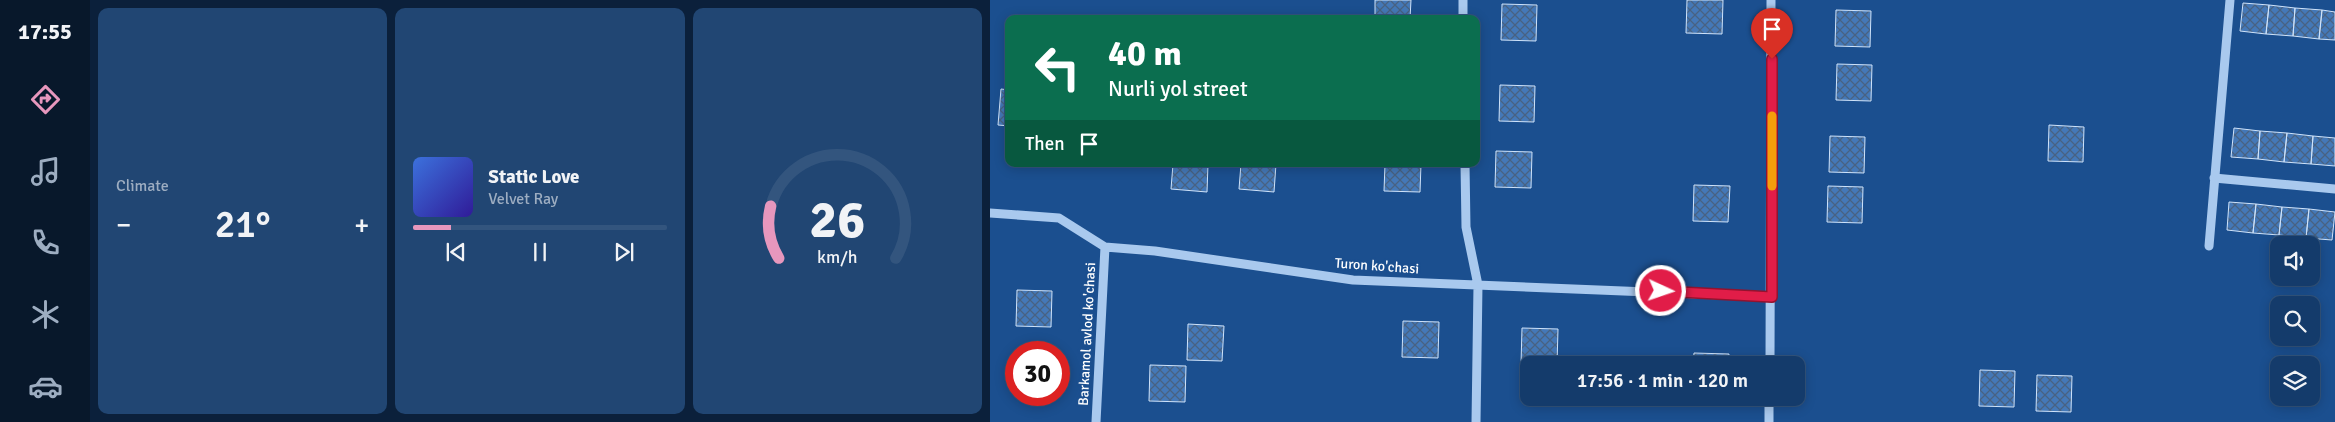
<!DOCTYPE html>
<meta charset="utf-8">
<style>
:root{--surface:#143b6b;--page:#214673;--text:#f1f3f6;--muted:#9dadc1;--line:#33557e;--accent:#e797bd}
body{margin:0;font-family:Signika,sans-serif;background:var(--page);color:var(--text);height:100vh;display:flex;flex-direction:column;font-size:19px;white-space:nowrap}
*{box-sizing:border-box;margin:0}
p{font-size:16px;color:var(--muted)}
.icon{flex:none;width:28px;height:28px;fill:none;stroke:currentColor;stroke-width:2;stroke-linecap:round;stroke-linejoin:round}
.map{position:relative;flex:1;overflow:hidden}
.side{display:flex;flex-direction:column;gap:8px;padding:8px;background:#0b203b;width:900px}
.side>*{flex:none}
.hud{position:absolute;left:15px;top:15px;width:475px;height:152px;border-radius:10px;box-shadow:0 2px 12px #0003,0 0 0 1px var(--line);background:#0b6e4f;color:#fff;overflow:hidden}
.fabs{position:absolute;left:1280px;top:236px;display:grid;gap:10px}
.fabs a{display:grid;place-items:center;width:50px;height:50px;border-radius:10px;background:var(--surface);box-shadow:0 2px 12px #0003,0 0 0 1px var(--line);font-size:25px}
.speed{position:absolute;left:15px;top:341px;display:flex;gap:10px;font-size:25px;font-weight:700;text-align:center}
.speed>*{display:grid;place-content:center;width:65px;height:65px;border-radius:50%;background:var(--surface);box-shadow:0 2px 12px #0003,0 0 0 1px var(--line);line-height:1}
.speed .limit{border:8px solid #d22;background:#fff;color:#111}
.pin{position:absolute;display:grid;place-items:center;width:42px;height:42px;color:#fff;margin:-51px -21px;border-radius:50% 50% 50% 0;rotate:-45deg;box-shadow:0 0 5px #0007}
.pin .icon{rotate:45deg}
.me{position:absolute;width:55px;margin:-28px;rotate:93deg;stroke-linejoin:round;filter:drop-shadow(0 0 4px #0008)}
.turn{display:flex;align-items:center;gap:18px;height:105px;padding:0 20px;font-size:22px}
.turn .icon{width:65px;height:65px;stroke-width:2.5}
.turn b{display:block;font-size:35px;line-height:42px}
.then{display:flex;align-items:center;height:48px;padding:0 20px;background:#0003;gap:10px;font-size:19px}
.big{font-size:38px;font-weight:600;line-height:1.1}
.side .tile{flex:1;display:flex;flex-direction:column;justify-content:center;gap:8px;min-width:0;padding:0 18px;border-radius:10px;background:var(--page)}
.side .dial{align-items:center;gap:0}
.dial svg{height:130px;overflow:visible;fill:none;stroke:var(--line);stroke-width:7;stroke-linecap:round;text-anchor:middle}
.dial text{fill:var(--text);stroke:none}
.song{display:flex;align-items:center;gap:15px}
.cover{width:60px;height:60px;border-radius:8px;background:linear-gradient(135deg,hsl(220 70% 55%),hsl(250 70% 35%))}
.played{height:5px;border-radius:2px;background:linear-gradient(90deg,var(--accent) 15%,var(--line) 15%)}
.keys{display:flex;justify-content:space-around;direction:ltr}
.heat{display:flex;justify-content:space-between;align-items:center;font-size:28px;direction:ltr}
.side .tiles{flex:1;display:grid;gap:8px;grid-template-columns:repeat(3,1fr)}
.trip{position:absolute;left:530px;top:356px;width:285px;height:50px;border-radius:10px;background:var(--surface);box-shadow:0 2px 12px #0003,0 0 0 1px var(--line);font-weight:600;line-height:50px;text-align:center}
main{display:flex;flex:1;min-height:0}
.tabs{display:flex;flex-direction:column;width:90px;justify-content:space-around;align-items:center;background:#08182b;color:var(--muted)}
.tabs .icon{width:35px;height:35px}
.tabs .selected{color:var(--accent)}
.tabs b{font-size:22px;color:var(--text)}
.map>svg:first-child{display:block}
.building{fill:url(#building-cross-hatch);stroke:#cfe3fa}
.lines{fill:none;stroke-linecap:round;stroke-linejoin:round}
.minor{stroke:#a9c9ee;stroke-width:9}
.route-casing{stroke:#92132f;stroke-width:12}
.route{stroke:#e11d48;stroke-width:9}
.slow{stroke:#f59e0b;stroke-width:9}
.labels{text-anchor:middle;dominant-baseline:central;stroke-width:5;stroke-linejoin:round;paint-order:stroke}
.street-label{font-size:14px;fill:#fff;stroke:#1b4f8f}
</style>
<main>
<nav class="tabs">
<b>17:55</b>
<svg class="icon selected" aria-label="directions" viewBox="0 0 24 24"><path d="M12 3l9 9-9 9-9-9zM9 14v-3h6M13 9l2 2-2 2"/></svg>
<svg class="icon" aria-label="music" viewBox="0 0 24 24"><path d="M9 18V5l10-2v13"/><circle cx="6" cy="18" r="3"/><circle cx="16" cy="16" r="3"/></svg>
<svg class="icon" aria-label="phone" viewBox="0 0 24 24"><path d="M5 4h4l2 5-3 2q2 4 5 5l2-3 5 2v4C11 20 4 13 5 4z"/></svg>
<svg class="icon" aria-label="climate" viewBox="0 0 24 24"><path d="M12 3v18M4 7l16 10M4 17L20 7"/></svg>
<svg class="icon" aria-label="car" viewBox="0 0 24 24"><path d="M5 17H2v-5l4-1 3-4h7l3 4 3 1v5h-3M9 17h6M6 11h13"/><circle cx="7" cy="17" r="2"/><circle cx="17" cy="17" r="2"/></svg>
</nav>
<section class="side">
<div class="tiles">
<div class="tile"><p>Climate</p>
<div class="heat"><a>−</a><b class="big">21°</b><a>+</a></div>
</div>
<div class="tile">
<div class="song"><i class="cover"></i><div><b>Static Love</b><p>Velvet Ray</p></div></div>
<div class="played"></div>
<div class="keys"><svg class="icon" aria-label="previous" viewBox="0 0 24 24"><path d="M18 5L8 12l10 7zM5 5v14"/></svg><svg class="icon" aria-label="pause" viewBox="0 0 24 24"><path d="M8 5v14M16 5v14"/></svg><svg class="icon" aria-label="next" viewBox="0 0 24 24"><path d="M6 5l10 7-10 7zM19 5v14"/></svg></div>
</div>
<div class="tile dial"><svg viewBox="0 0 100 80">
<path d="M14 69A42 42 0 1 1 86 69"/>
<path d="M14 69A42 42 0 0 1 9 37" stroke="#e797bd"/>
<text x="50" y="56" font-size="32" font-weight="700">26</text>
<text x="50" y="72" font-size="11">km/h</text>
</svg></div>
</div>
</section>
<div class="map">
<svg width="1345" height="422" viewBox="0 0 1345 422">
<defs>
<pattern id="building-cross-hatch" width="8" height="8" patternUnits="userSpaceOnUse" patternTransform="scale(1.25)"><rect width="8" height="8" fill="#4478b7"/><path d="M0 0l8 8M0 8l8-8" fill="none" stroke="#486282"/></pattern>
</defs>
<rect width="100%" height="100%" fill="#1b4f8f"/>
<path class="building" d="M385,0h36l-1,19 -35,-1z
M697,0h36l-1,34 -36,-1z
M1253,3l26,2 -3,29 -26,-3z
M512,4l35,1 -1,36 -35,-1z
M1279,5l26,3 -2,28 -27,-2z
M1305,8l27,2 -3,29 -26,-3z
M846,10l35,1 -1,36 -35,-1z
M1332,10l13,2v28l-16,-1z
M847,64l35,1 -1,36 -35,-1z
M510,85l35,1 -1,36 -35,-1z
M11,89l8,1v36l-11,-1z
M1059,125l35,2 -1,35 -35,-1z
M1244,128l26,3 -2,28 -27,-2z
M1270,131l27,2 -3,29 -26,-3z
M1297,133l26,3 -2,28 -27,-2z
M840,136l35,1 -1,36 -35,-1z
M1323,136l22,2v28l-24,-2z
M506,151l36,1 -1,36 -36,-1z
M183,164h35l-1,28 -36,-3z
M251,164h35l-2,28 -35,-3z
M395,164h36l-1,28 -36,-1z
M704,185l36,1 -2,36 -35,-1z
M838,186l35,1 -1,36 -35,-1z
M1239,202l27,2 -3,29 -26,-3z
M1266,204l26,3 -3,28 -26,-2z
M1292,207l27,2 -3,29 -27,-3z
M1319,209l26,3 -3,28 -26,-2z
M27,290l35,1 -1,36 -35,-1z
M413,321l36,1 -1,36 -36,-1z
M198,324l36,2 -2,35 -35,-1z
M532,328l36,1 -1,36 -36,-1z
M704,353l35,1 -1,11h-35z
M160,365l36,1 -1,36 -36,-1z
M990,370l35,1 -1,36 -35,-1z
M1047,375l35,1 -1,36 -35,-1z"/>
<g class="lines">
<path class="minor" d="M473,0v19
M475,164l1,63 12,58 -2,137
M1224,178l121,11
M0,213l69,5 46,29 50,4 198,29 419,17
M1219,246l21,-246
M780,365l1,-365
M106,422l9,-175
M779,422v-24"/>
</g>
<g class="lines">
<defs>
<path id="route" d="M671,291l111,6v-238"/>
</defs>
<use href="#route" class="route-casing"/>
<use href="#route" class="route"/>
<path class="slow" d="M782,116v70"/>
</g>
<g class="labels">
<g class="street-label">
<text transform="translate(387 266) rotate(4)">Turon ko'chasi</text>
<text transform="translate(97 334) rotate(-87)">Barkamol avlod ko'chasi</text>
</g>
</g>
</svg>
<div class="fabs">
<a><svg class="icon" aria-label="sound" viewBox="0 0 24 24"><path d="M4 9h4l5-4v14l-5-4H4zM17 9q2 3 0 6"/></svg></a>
<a><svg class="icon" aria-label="search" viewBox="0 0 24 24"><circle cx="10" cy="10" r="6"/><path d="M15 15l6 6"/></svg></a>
<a><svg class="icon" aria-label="layers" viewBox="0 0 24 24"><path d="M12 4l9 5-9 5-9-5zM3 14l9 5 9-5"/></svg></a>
</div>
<div class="speed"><div class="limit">30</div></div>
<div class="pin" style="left:782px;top:59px;background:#d93025"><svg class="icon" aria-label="arrive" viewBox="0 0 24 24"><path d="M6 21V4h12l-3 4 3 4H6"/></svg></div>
<svg class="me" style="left:671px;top:291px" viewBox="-20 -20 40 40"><circle r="17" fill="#e11d48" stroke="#fff" stroke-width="3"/><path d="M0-11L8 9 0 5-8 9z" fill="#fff"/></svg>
<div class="trip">17:56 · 1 min · 120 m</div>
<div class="hud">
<div class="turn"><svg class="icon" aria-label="left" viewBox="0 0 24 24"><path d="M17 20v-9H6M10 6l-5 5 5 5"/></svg><div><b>40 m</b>Nurli yol street</div></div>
<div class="then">Then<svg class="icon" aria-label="arrive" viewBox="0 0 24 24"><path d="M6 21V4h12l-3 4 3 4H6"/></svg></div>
</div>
</div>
</main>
